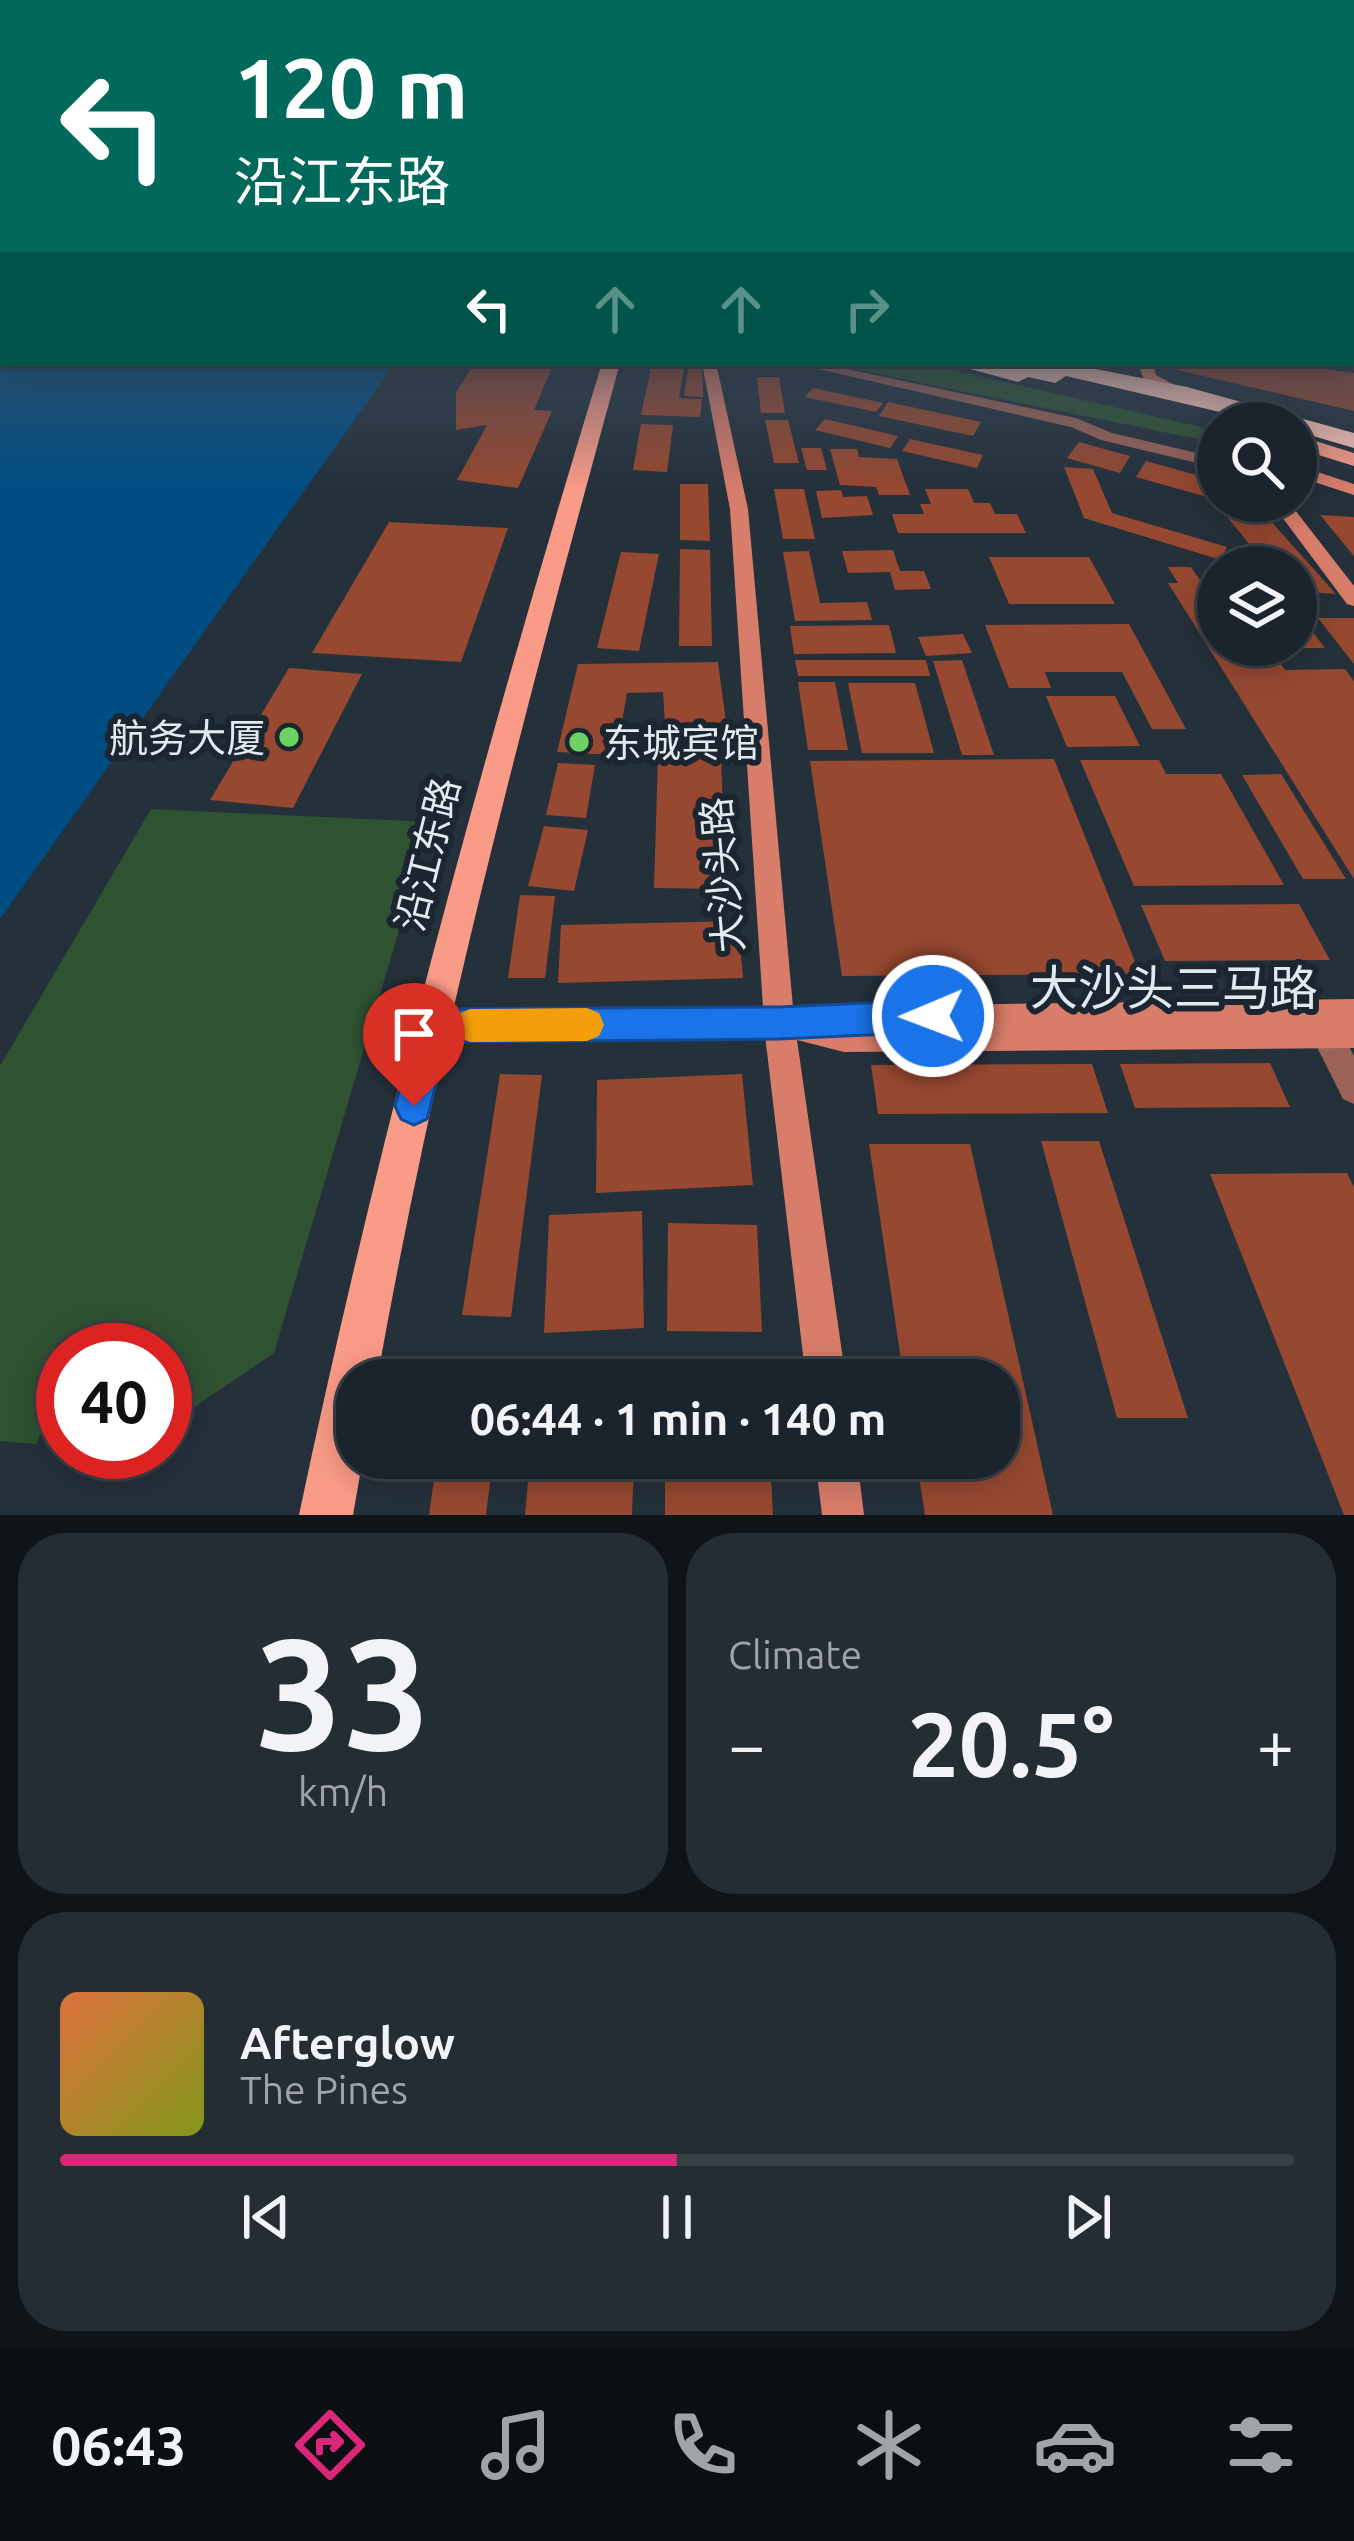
<!DOCTYPE html>
<meta charset="utf-8">
<style>
:root{--surface:#1b242c;--page:#242c34;--text:#f1f3f6;--muted:#a0a4a9;--line:#394148;--accent:#db2777}
body{margin:0;font-family:Ubuntu,"Noto Sans SC",sans-serif;background:var(--page);color:var(--text);height:100vh;display:flex;flex-direction:column;font-size:45px;white-space:nowrap}
*{box-sizing:border-box;margin:0}
p{font-size:39px;color:var(--muted)}
.icon{flex:none;width:66px;height:66px;fill:none;stroke:currentColor;stroke-width:2;stroke-linecap:round;stroke-linejoin:round}
.map{position:relative;height:1515px;overflow:hidden}
.sheet{display:flex;flex-direction:column;gap:18px;padding:18px;background:#0f1418;flex:1}
.sheet>*{flex:none}
.guide{position:absolute;left:0px;top:0px;width:1356px;height:366px;box-shadow:0 6px 30px #0003,0 0 0 3px var(--line);background:#00695c;color:#fff;overflow:hidden}
.controls{position:absolute;left:1197px;top:402px;display:grid;gap:24px}
.controls a{display:grid;place-items:center;width:120px;height:120px;border-radius:50%;background:var(--surface);box-shadow:0 6px 30px #0003,0 0 0 3px var(--line);font-size:60px}
.speed{position:absolute;left:36px;top:1323px;display:flex;gap:24px;font-size:60px;font-weight:700;text-align:center}
.speed>*{display:grid;place-content:center;width:156px;height:156px;border-radius:50%;background:var(--surface);box-shadow:0 6px 30px #0003,0 0 0 3px var(--line);line-height:1}
.speed .limit{border:18px solid #d22;background:#fff;color:#111}
.pin{position:absolute;display:grid;place-items:center;width:102px;height:102px;color:#fff;margin:-123px -51px;border-radius:50% 50% 50% 0;rotate:-45deg;box-shadow:0 0 12px #0007}
.pin .icon{rotate:45deg}
.me{position:absolute;width:132px;margin:-66px;rotate:269deg;stroke-linejoin:round;filter:drop-shadow(0 0 9px #0008)}
.turn{display:flex;align-items:center;gap:42px;height:252px;padding:0 36px;font-size:54px}
.turn .icon{width:156px;height:156px;stroke-width:2.5}
.turn b{display:block;font-size:84px;line-height:102px}
.lanes{display:flex;align-items:center;height:114px;padding:0 36px;background:#0003;justify-content:center;gap:60px;direction:ltr}
.lanes .off{opacity:.35}
.big{font-size:90px;font-weight:700;line-height:1.1}
.sheet .widget{flex:1;display:flex;flex-direction:column;justify-content:center;gap:18px;min-width:0;padding:0 42px;border-radius:48px;background:var(--page)}
.sheet .dial{align-items:center;gap:0}
.dial b{font-size:156px;line-height:1}
.song{display:flex;align-items:center;gap:36px}
.cover{width:144px;height:144px;border-radius:18px;background:linear-gradient(135deg,hsl(20 70% 55%),hsl(70 70% 35%))}
.played{height:12px;border-radius:6px;background:linear-gradient(90deg,var(--accent) 50%,var(--line) 50%)}
.keys{display:flex;justify-content:space-around;direction:ltr}
.heat{display:flex;justify-content:space-between;align-items:center;font-size:66px;direction:ltr}
.sheet .tiles{flex:1;display:grid;gap:18px;grid-template-columns:1fr 1fr}
.widget:last-child{grid-column:span 2}
.trip{position:absolute;left:336px;top:1359px;width:684px;height:120px;border-radius:48px;background:var(--surface);box-shadow:0 6px 30px #0003,0 0 0 3px var(--line);font-weight:700;line-height:120px;text-align:center}
.tab-bar{display:flex;height:192px;justify-content:space-around;align-items:center;background:#0b0e12;color:var(--muted)}
.tab-bar .icon{width:84px;height:84px}
.tab-bar .on{color:var(--accent)}
.tab-bar b{font-size:54px;color:var(--text)}
.map>svg:first-child{display:block}
.green{fill:#2f5231}
.water{fill:#004d83}
.building{fill:#964830}
.lines{fill:none;stroke-linecap:round;stroke-linejoin:round}
.street{fill:#9b6256;fill-rule:evenodd}
.secondary{fill:#d87d6a;fill-rule:evenodd}
.primary{fill:#f99b87;fill-rule:evenodd}
.highway{fill:#fcc3b6;fill-rule:evenodd}
.route{fill:#1a73e8;stroke:#114b97;stroke-width:3}
.slow{fill:#f59e0b}
.poi-dot{fill:#6cd362;stroke:#1b2630;stroke-width:4.5}
.labels{text-anchor:middle;dominant-baseline:central;stroke-width:12;stroke-linejoin:round;paint-order:stroke}
.poi-label{font-size:39px;fill:#e2eaf1;stroke:#1b2630;text-anchor:end}
.street-label{font-size:39px;fill:#e2eaf1;stroke:#1b2630}
.near-street-label{font-size:48px;fill:#e2eaf1;stroke:#1b2630}
</style>
<div class="map">
<svg width="1354" height="1515" viewBox="0 0 1354 1515">
<rect width="100%" height="100%" fill="#24303a"/>
<path class="green" d="M824,363h98l296,68v12z
M151,809l280,13 -157,531 -93,63 -16,-2v-64h-102v51h-8l-19,43 -36,-3v-375z"/>
<path class="water" d="M0,279l3,84h392l-395,556z"/>
<path class="building" d="M474,363h80l-20,47 18,1 -34,77 -61,-8 30,-55 -31,5v-37z
M652,363h33l-6,35 23,1 -2,18 -59,-2z
M689,363h13l1,34 -19,-1z
M1183,363h96l75,10v38l-177,-41z
M757,377h22l6,36h-24z
M813,388l70,15 -7,9 -71,-15z
M888,402l93,20 -8,14 -94,-20z
M825,419l73,17 -8,12 -75,-18z
M765,420h23l11,43h-25z
M641,424l32,1 -6,47 -34,-2z
M910,439l73,16 -6,13 -75,-17z
M1079,442l51,14 -10,17 -53,-15z
M801,448h20l6,22h-20z
M830,449h27l2,8 38,2 13,36h-31l-3,-8 -36,-2z
M1146,461l72,20v19l-82,-23z
M1064,467l29,2 19,44 115,34 -6,13 -137,-42z
M680,484h28l2,57 -30,-1z
M774,489h30l11,50h-32z
M925,489h43l6,14h16l5,11h22l9,19h-128l-6,-19h32l-4,-10h11z
M841,490l2,7 24,-1 6,19 -51,3 -6,-27z
M1320,515l34,2v39z
M1228,518h40l68,76 -40,-3v-24h-62l6,-17 19,6z
M389,522l119,6 -47,134 -149,-9z
M680,549l30,1 2,96h-33z
M893,550l7,21h24l7,18 -36,1 -5,-18 -42,1 -6,-22z
M809,551l11,52 47,-1 5,18 -77,1 -12,-69z
M621,552l38,2 -20,97 -42,-3z
M989,557h100l26,47h-106z
M1168,567h23l11,16h16v62h49l18,25 60,-1 9,12v198l-186,-296h10z
M1296,610l29,38h-29z
M1318,618h36v46z
M1129,624l57,105h-34l-30,-57h-77l6,16h-42l-24,-63z
M889,625l7,28 -102,1 -4,-28z
M963,634l9,19 -46,3 -8,-19z
M795,660h131l4,16h-132z
M962,660l32,95h-32l-29,-94z
M718,662l10,75 -62,3 -3,-48 -36,1 -11,62 -59,-3 21,-88z
M289,668l73,6 -69,134 -83,-8z
M798,682h37l13,68h-40z
M848,683h67l19,70h-72z
M1046,696h69l25,50 -73,1z
M658,756h63l5,133 -72,-1z
M1054,759l86,215 -298,2 -32,-215z
M1080,760h79l7,14h55l63,111 -150,1z
M558,763l37,2 -9,53 -40,-3z
M1281,774l65,105h-43l-61,-104z
M544,826l44,4 -14,61 -46,-5z
M520,895l35,1 -10,82h-37z
M1299,904l31,56 -165,1 -24,-56z
M738,921l5,57 -185,5 3,-58z
M1270,1063l20,44 -155,1 -15,-44z
M1092,1064l16,49 -230,1 -7,-49z
M500,1074l42,1 -31,242 -49,-2z
M742,1074l11,111 -157,8 1,-113z
M1041,1141h58l89,277h-71z
M869,1144h101l83,371h-128l-9,-57h83v-78h-95z
M1347,1173l7,14v328h-10l-134,-341z
M642,1211l2,117 -100,5 5,-118z
M668,1223l89,2 5,107 -95,-1z
M453,1356l52,2 -2,22h-54z
M537,1360h98v20h-99z
M764,1364l1,16h-99v-15z
M437,1458h56l-7,57h-57z
M530,1458h104l-2,57h-107z
M665,1458h105l3,57h-108z"/>
<g class="lines">
<path class="street" d="M792,363h27l257,55 36,15 106,25v10l-117,-28 -30,-13z
M1319,1007l11,4 24,45v48l-11,-5 -39,-78 4,-10z"/>
<path class="secondary" d="M1353,338h1v8h-1z
M702,363h14l32,146 45,498 561,-8v49l-510,4 -47,-12 49,340h-40l-41,-345 -332,5 -11,-4 -4,-10 4,-10 11,-4 330,-5 -33,-498z
M1085,363h32l-48,11 -7,-4z
M1138,363h14l4,12 30,16 -12,3 -30,-14z
M1296,465l58,19v11l-58,-19z
M1270,501h18l66,85v20l-7,-2z
M815,1458h42l7,57h-42z"/>
<path class="primary" d="M602,363h18c-92,335 -182,674 -243,1017h-20v78h6l-10,57h-54c82,-389 187,-772 303,-1152z
M1296,435l58,18v13l-58,-18z"/>
<path class="highway" d="M0,301h3v12h-3z
M948,363h117l122,24 167,46v15l-58,-17v-8h-29l-201,-47 -11,7 -27,-6 -10,5z"/>
</g>
<linearGradient id="sky" x2="0" y2="1"><stop stop-color="#141a20"/><stop offset="0.57" stop-color="#3f4e60"/><stop offset="1" stop-color="#3f4e60" stop-opacity="0"/></linearGradient>
<rect width="1354" height="491" fill="url(#sky)"/>
<path class="route" d="M933,1000l12,5 5,11 -5,11 -12,5 -154,7 -332,3 -20,77 -13,6 -13,-6 -6,-13 21,-80 5,-12 13,-5 345,-2z"/>
<path class="slow" d="M587,1008l12,5 5,12 -5,11 -12,5 -117,1 -12,-5 -5,-12 5,-11 12,-5z"/>
<g class="poi-dot">
<circle cx="289" cy="737" r="12"/>
<circle cx="579" cy="742" r="12"/>
</g>
<g class="labels">
<g class="poi-label">
<text x="265" y="737">航务大厦</text>
<text x="603" y="742" text-anchor="start">东城宾馆</text>
</g>
<g class="street-label">
<text transform="translate(427 854) rotate(-76)">沿江东路</text>
<text transform="translate(722 875) rotate(-95)">大沙头路</text>
</g>
<g class="near-street-label">
<text x="1174" y="987">大沙头三马路</text>
</g>
</g>
</svg>
<div class="controls">
<a><svg class="icon" aria-label="search" viewBox="0 0 24 24"><circle cx="10" cy="10" r="6"/><path d="M15 15l6 6"/></svg></a>
<a><svg class="icon" aria-label="layers" viewBox="0 0 24 24"><path d="M12 4l9 5-9 5-9-5zM3 14l9 5 9-5"/></svg></a>
</div>
<div class="speed"><div class="limit">40</div></div>
<div class="pin" style="left:414px;top:1106px;background:#d93025"><svg class="icon" aria-label="arrive" viewBox="0 0 24 24"><path d="M6 21V4h12l-3 4 3 4H6"/></svg></div>
<svg class="me" style="left:933px;top:1016px" viewBox="-20 -20 40 40"><circle r="17" fill="#1a73e8" stroke="#fff" stroke-width="3"/><path d="M0-11L8 9 0 5-8 9z" fill="#fff"/></svg>
<div class="trip">06:44 · 1 min · 140 m</div>
<div class="guide">
<div class="turn"><svg class="icon" aria-label="left" viewBox="0 0 24 24"><path d="M17 20v-9H6M10 6l-5 5 5 5"/></svg><div><b>120 m</b>沿江东路</div></div>
<div class="lanes"><svg class="icon" aria-label="left" viewBox="0 0 24 24"><path d="M17 20v-9H6M10 6l-5 5 5 5"/></svg><svg class="icon off" aria-label="ahead" viewBox="0 0 24 24"><path d="M12 20V5M6 11l6-6 6 6"/></svg><svg class="icon off" aria-label="ahead" viewBox="0 0 24 24"><path d="M12 20V5M6 11l6-6 6 6"/></svg><svg class="icon off" aria-label="right" viewBox="0 0 24 24"><path d="M7 20v-9h11M14 6l5 5-5 5"/></svg></div>
</div>
</div>
<section class="sheet">
<div class="tiles">
<div class="widget dial"><b>33</b><p>km/h</p></div>
<div class="widget"><p>Climate</p>
<div class="heat"><a>−</a><b class="big">20.5°</b><a>+</a></div>
</div>
<div class="widget">
<div class="song"><i class="cover"></i><div><b>Afterglow</b><p>The Pines</p></div></div>
<div class="played"></div>
<div class="keys"><svg class="icon" aria-label="previous" viewBox="0 0 24 24"><path d="M18 5L8 12l10 7zM5 5v14"/></svg><svg class="icon" aria-label="pause" viewBox="0 0 24 24"><path d="M8 5v14M16 5v14"/></svg><svg class="icon" aria-label="next" viewBox="0 0 24 24"><path d="M6 5l10 7-10 7zM19 5v14"/></svg></div>
</div>
</div>
</section>
<nav class="tab-bar">
<b>06:43</b>
<svg class="icon on" aria-label="directions" viewBox="0 0 24 24"><path d="M12 3l9 9-9 9-9-9zM9 14v-3h6M13 9l2 2-2 2"/></svg>
<svg class="icon" aria-label="music" viewBox="0 0 24 24"><path d="M9 18V5l10-2v13"/><circle cx="6" cy="18" r="3"/><circle cx="16" cy="16" r="3"/></svg>
<svg class="icon" aria-label="phone" viewBox="0 0 24 24"><path d="M5 4h4l2 5-3 2q2 4 5 5l2-3 5 2v4C11 20 4 13 5 4z"/></svg>
<svg class="icon" aria-label="climate" viewBox="0 0 24 24"><path d="M12 3v18M4 7l16 10M4 17L20 7"/></svg>
<svg class="icon" aria-label="car" viewBox="0 0 24 24"><path d="M5 17H2v-5l4-1 3-4h7l3 4 3 1v5h-3M9 17h6M6 11h13"/><circle cx="7" cy="17" r="2"/><circle cx="17" cy="17" r="2"/></svg>
<svg class="icon" aria-label="filters" viewBox="0 0 24 24"><path d="M4 7h16M4 17h16"/><circle cx="9" cy="7" r="2"/><circle cx="15" cy="17" r="2"/></svg>
</nav>
